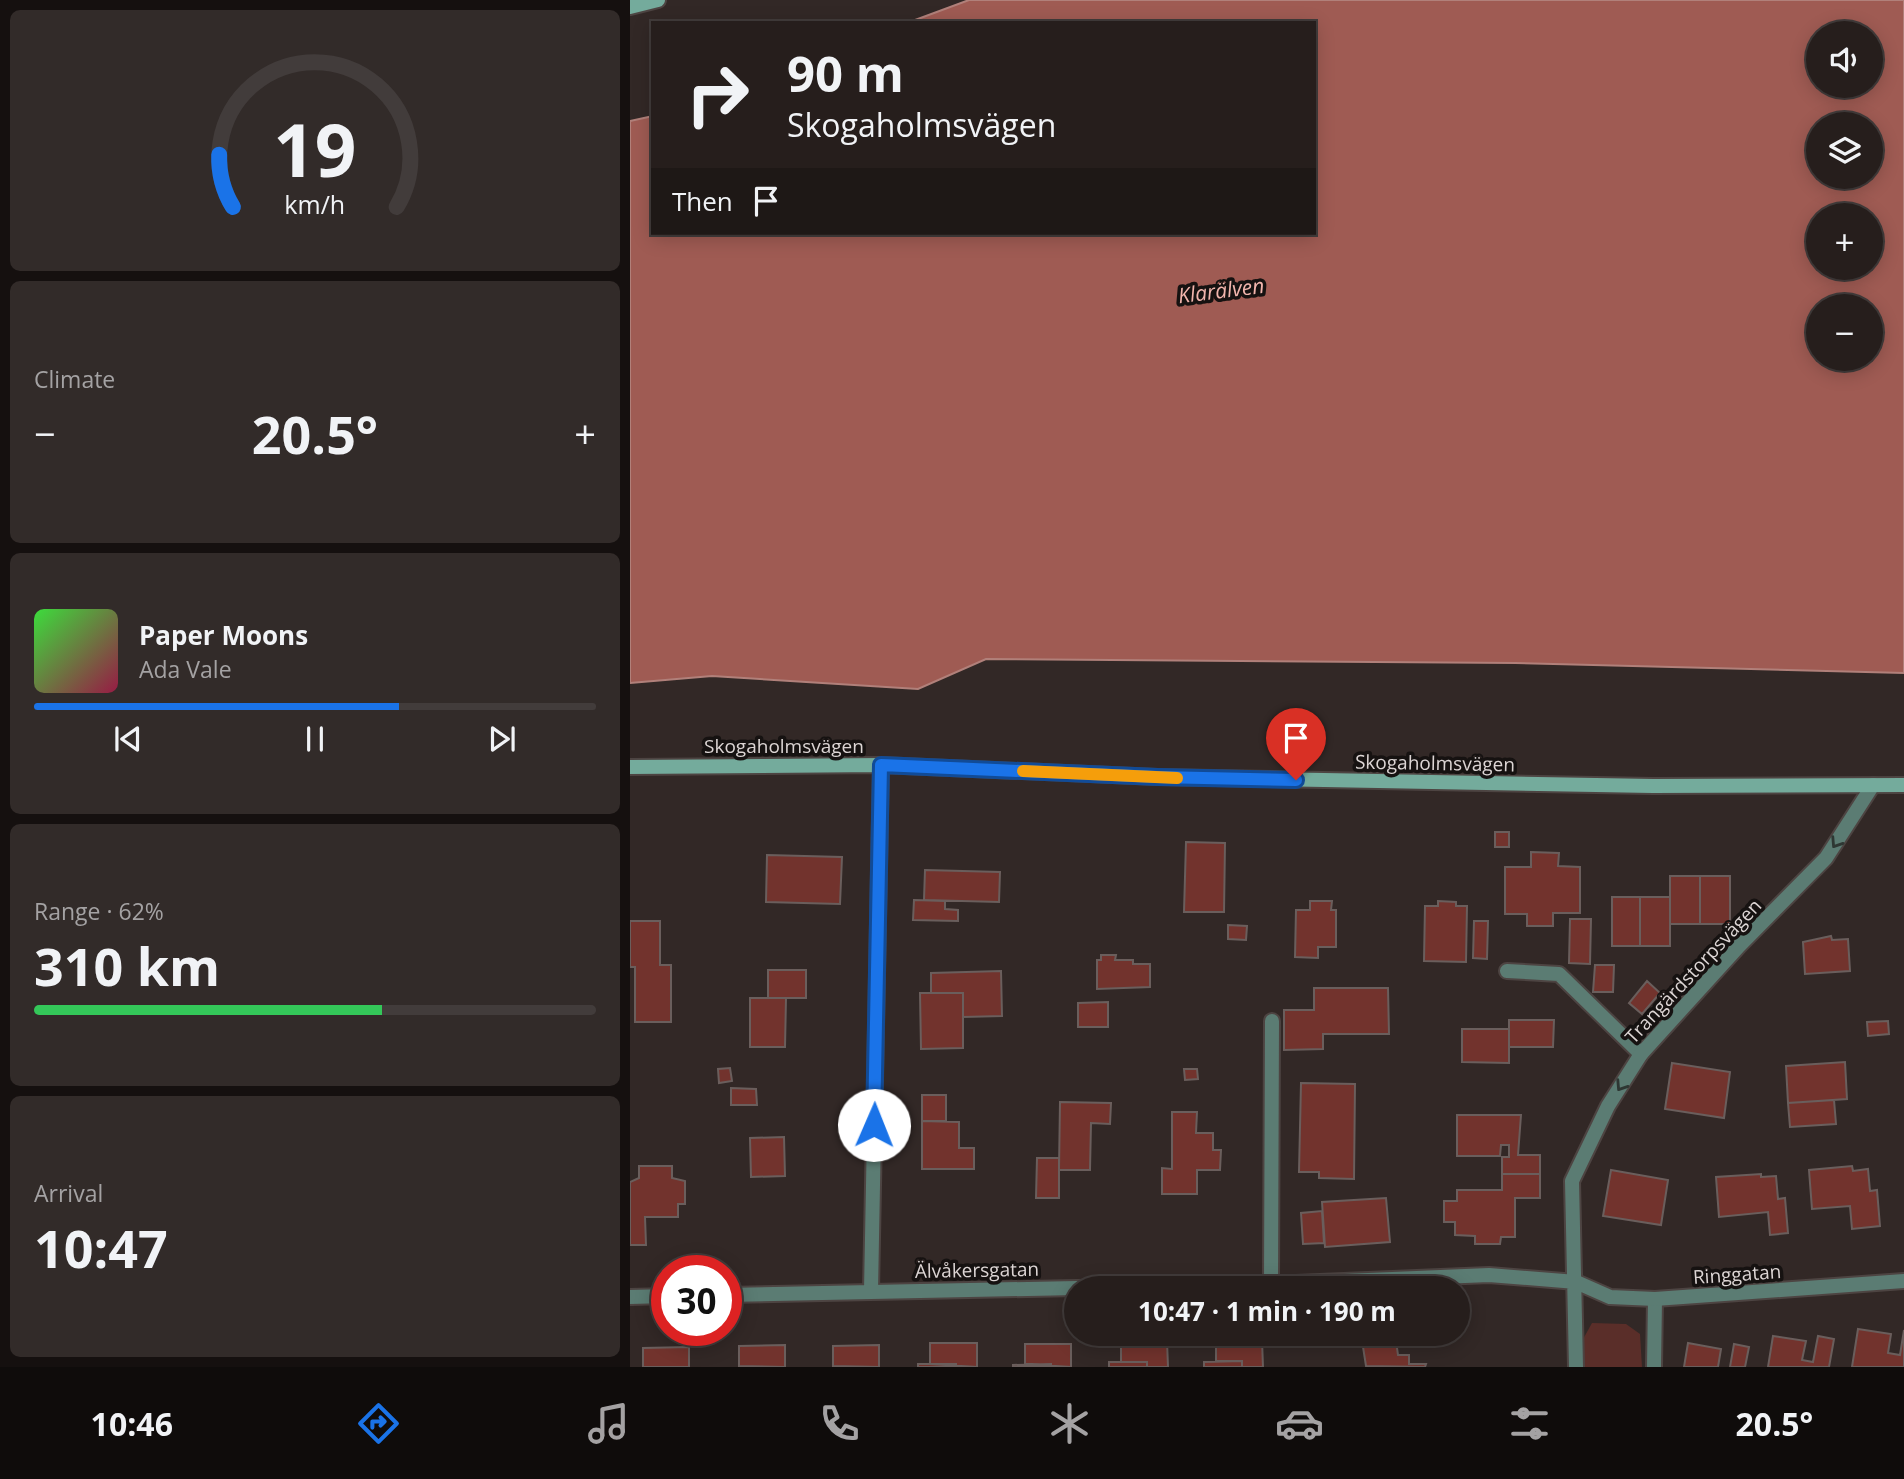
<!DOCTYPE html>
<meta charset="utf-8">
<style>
:root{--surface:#261e1c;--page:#322b29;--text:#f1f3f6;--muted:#a4a2a3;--line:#423c3b;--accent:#1a73e8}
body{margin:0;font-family:"Open Sans",sans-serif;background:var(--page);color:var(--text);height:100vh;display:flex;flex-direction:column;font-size:26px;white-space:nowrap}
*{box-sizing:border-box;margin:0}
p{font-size:23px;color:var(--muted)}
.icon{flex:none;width:38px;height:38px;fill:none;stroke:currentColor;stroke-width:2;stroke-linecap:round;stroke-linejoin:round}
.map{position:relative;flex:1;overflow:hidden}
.sheet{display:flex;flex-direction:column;gap:10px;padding:10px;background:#15100f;width:630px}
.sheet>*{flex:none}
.guide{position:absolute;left:21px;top:21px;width:665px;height:214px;border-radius:0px;box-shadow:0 4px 18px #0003,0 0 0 2px var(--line);background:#261e1c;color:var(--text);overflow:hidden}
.buttons{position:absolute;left:1176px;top:21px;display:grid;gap:14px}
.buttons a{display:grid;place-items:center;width:77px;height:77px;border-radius:50%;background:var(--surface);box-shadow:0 4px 18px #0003,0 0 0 2px var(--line);font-size:35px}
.speed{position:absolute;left:21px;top:1255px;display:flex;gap:14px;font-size:35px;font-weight:700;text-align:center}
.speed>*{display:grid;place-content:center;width:91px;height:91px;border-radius:50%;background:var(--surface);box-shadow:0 4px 18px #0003,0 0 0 2px var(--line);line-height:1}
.speed .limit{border:10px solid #d22;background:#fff;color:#111}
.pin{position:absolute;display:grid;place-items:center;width:60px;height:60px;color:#fff;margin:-72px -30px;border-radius:50% 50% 50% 0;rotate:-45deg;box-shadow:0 0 7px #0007}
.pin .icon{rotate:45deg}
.me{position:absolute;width:77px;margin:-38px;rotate:1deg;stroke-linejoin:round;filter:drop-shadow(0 0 5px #0008)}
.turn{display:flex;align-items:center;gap:24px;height:147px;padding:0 21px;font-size:32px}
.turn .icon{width:91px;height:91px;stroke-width:2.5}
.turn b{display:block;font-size:49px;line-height:60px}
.then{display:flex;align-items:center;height:66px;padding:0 21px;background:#0003;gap:14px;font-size:26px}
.big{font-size:52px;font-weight:700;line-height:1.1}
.sheet .widget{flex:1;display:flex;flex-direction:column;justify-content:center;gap:10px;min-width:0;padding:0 24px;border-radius:10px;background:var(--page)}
.sheet .dial{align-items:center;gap:0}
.dial svg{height:182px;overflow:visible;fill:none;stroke:var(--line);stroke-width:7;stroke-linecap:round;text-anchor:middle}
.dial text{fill:var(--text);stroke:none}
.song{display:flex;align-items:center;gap:21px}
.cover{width:84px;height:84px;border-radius:10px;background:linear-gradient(135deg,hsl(120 70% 55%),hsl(340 70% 35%))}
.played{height:7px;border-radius:4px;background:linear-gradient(90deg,var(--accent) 65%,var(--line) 65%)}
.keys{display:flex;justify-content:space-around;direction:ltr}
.heat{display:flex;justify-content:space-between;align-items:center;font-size:38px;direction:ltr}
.charge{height:10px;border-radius:5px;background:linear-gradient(90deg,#34c759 62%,var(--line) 0)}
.trip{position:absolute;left:434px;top:1276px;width:406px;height:70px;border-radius:35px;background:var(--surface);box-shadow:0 4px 18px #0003,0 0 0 2px var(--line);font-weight:700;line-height:70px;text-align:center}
.tab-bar{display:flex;height:112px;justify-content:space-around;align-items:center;background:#0f0c0b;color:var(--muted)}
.tab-bar .icon{width:49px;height:49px}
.tab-bar .selected{color:var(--accent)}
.tab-bar b{font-size:32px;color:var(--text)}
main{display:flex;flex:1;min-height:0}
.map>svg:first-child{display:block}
.green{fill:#5a2e29}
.water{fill:#9f5b53;stroke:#b1807a;stroke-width:2;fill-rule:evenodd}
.building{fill:#72332d;stroke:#6a5e5c;stroke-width:2}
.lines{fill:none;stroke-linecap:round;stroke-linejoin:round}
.lane-casing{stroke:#4d4442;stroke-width:18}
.street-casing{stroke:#4d4442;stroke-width:18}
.secondary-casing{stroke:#4d4442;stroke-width:18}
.lane{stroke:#5b7c73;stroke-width:14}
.street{stroke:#5b7c73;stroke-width:14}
.secondary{stroke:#74ab9c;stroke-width:14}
.oneway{stroke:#2e3733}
.route-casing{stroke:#114b97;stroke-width:18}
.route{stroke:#1a73e8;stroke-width:12}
.slow{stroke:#f59e0b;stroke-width:12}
.labels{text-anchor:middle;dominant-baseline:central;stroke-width:7;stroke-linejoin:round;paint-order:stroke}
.street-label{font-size:19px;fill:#dcd5d4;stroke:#161211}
.water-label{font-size:21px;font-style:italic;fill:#f2b5ad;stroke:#161211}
</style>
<main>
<section class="sheet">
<div class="widget dial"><svg viewBox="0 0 100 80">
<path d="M14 69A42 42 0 1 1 86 69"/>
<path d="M14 69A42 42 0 0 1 8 46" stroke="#1a73e8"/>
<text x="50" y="56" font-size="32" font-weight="700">19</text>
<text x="50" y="72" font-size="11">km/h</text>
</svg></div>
<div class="widget"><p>Climate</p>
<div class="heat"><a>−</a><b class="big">20.5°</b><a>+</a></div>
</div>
<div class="widget">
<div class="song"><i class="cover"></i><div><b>Paper Moons</b><p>Ada Vale</p></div></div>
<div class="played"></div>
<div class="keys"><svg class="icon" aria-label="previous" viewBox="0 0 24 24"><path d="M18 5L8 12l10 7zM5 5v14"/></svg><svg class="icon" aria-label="pause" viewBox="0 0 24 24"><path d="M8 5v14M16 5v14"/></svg><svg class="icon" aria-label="next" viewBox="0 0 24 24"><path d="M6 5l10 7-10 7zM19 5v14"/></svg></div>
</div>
<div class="widget"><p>Range · 62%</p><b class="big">310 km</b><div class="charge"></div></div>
<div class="widget"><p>Arrival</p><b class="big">10:47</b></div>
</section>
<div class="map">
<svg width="1274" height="1367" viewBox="0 0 1274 1367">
<rect width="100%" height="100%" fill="#322826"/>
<path class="green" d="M962,1323l34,1 14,10 2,33h-59l-1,-26z"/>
<path class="water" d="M339,0h935v673l-389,-10 -529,-4 -68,30 -206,-13 -82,7v-562l23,-5v117h661v-210h-407zM1188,33h53v53h-53zM1188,124h53v53h-53zM1188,215h53v53h-53zM1188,306h53v53h-53z"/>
<path class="building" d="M865,832h14v15h-14z
M556,842l39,1 -1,69h-40z
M901,852l28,1 -1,13 22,1v46h-27v13h-26v-12h-22v-47h26z
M137,855l75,2 -2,47 -74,-2z
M295,870l75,2 -1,30 -75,-2z
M1040,876h30v48h-30z
M1070,876h30v48h-30z
M982,897h28v49h-28z
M1010,897h30v49h-30z
M284,900l31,1v8l13,1v11l-45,-1z
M680,901h22l-1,9h5v37h-18v11l-23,-1 1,-47h14z
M808,901l18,1v4h11l-1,56 -42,-1 1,-55h13z
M940,919h21l-1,45 -21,-1z
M0,921h30v44h11v57h-36v-55h-5z
M844,921h14l-1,38 -14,-1z
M598,925l19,1 -1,14 -18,-1z
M1201,936l1,4 16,-1 2,32 -45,3 -2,-32z
M471,955h15l-1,5h18v4h17v23l-53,2v-29h4z
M965,965h19l-1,27h-20z
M138,970h38v28h-38z
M371,971l1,45 -39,1v-24h-32v-20z
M1017,981l13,12 -18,21 -13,-11z
M684,988h74l1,46h-66v15l-39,1v-40h30z
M290,993h43v55l-42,1z
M120,998h36l-1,49h-35z
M478,1002v25h-30v-24z
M879,1020h45l-1,27h-44z
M1258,1021l1,13 -21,2 -1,-14z
M832,1029h47v34l-47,-1z
M1215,1062l2,37 -59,4 -2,-37z
M1042,1063l58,9 -6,46 -59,-9z
M100,1068l2,13 -13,2 -1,-14z
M554,1069h13l1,10 -13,1z
M671,1083l54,1 -1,95 -35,-1v-6h-20z
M101,1088l25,1 1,16h-26z
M292,1095h24v26h-24z
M1204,1100l2,24 -46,3 -2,-24z
M430,1102l51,1 -1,21 -19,-1 -1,47h-31z
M542,1112h25l-1,21h17v17h8l-1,20h-23v24h-35v-26l10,1z
M827,1115h64l-3,40h22v19h-38v-17h7v-12h-8l-1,11h-43z
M292,1121l37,1v26h15v21h-52z
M154,1137l1,39 -34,1 -1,-39z
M407,1158h22v40h-23z
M9,1166h33v12l13,3v23h-7v13h-33l1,28h-16v-63l9,-4z
M1222,1166l1,5 15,-2 2,22 7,-1 3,36 -28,3 -2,-23 -38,3 -3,-39z
M981,1170l57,10 -7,45 -58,-9z
M872,1174h38v24h-25v39h-14l-1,7h-25v-8l-20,-1v-13h-11v-21h13v-11h45z
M1131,1174v3l15,-1 2,23 7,-1 3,35 -18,2 -2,-23 -49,5 -3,-40z
M756,1198l4,44 -65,5 -3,-45z
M692,1211l2,32 -21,1 -2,-31z
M1228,1329l33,5 -3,19 12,2 4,-25v37h-52z
M731,1334h34l3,21h11v9h17l-1,3 -59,-1z
M1143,1336l33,5 -4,19 11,2 5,-26 16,3 -5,28h-61z
M632,1340l1,27h-21v-6h-26v-20z
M491,1341h46l1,26h-21v-5h-26z
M300,1343h47v24l-47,-3z
M1058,1343l33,6 -3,18h-34z
M395,1344h46v23l-46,-3z
M1104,1344l15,3 -4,20h-15z
M155,1345v22l-46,-1v-20z
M249,1345v22l-46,-1v-20z
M59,1347v20h-46v-19z
M612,1361v6h-38v-5z
M479,1362h38v5h-38z
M288,1364h38v3h-38z
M421,1364v3h-38v-2z"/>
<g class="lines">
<defs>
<path id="lane" d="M877,971l52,3 82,80
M1024,1367l1,-68"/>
<path id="street" d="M641,1284l1,-263
M241,1291l10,-526
M96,1295l545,-11 218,-9 87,7 34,15 45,2 249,-18
M0,1297l37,-1
M946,1367l-4,-186 36,-75 33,-52 98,-108 87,-88 47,-73"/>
<path id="secondary" d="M0,7l28,-7
M0,767l251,-2 277,12 495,9 251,-1"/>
</defs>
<use href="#lane" class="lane-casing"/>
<use href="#street" class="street-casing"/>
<use href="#secondary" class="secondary-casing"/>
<use href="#lane" class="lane"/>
<use href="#street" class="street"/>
<use href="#secondary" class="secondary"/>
</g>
<defs><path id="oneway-chevron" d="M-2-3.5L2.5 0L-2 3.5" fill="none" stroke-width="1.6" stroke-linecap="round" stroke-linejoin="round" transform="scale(1.75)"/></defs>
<g class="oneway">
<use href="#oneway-chevron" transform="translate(1206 843) rotate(123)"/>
<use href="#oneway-chevron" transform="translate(991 1086) rotate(123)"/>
</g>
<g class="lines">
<defs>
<path id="route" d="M244,1125l7,-360 277,12 138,3"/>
</defs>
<use href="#route" class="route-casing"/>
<use href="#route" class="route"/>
<path class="slow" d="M393,771l154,7"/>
</g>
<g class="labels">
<g class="street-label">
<text x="154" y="746">Skogaholmsvägen</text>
<text transform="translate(805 763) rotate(1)">Skogaholmsvägen</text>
<text transform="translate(1063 971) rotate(-47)">Trangärdstorpsvägen</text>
<text transform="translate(347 1270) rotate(-1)">Älvåkersgatan</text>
<text transform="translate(1107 1274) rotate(-4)">Ringgatan</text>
</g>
<g class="water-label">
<text transform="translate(591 290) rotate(-7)">Klarälven</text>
</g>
</g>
</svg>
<div class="buttons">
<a><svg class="icon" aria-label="sound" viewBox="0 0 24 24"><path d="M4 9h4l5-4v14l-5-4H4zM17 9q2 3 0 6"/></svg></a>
<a><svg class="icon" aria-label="layers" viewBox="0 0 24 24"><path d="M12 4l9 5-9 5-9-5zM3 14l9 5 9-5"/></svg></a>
<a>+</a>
<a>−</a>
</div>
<div class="speed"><div class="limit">30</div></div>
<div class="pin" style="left:666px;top:780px;background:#d93025"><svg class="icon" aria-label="arrive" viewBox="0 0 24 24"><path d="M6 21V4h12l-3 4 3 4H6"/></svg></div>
<svg class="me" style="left:244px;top:1125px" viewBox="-20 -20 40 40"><circle r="19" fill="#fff"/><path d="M0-13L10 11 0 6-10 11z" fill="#1a73e8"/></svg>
<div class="trip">10:47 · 1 min · 190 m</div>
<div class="guide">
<div class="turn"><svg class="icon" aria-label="right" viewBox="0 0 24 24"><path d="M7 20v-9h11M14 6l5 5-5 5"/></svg><div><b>90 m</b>Skogaholmsvägen</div></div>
<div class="then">Then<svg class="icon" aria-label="arrive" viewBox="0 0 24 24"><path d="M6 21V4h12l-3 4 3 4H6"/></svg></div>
</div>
</div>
</main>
<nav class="tab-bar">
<b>10:46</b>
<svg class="icon selected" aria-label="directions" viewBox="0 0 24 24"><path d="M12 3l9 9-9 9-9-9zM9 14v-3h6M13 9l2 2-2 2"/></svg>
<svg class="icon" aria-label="music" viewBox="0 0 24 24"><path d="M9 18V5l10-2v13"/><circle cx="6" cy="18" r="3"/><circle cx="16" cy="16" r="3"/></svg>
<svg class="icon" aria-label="phone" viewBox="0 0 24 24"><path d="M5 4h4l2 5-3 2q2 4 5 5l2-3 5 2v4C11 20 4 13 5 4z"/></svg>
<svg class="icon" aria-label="climate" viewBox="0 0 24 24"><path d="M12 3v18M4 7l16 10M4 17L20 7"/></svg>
<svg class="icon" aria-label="car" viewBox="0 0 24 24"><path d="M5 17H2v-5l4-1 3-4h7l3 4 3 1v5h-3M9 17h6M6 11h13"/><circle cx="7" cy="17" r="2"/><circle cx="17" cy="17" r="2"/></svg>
<svg class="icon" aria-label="filters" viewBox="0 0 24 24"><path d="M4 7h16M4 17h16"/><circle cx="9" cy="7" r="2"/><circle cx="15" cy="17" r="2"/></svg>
<b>20.5°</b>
</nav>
